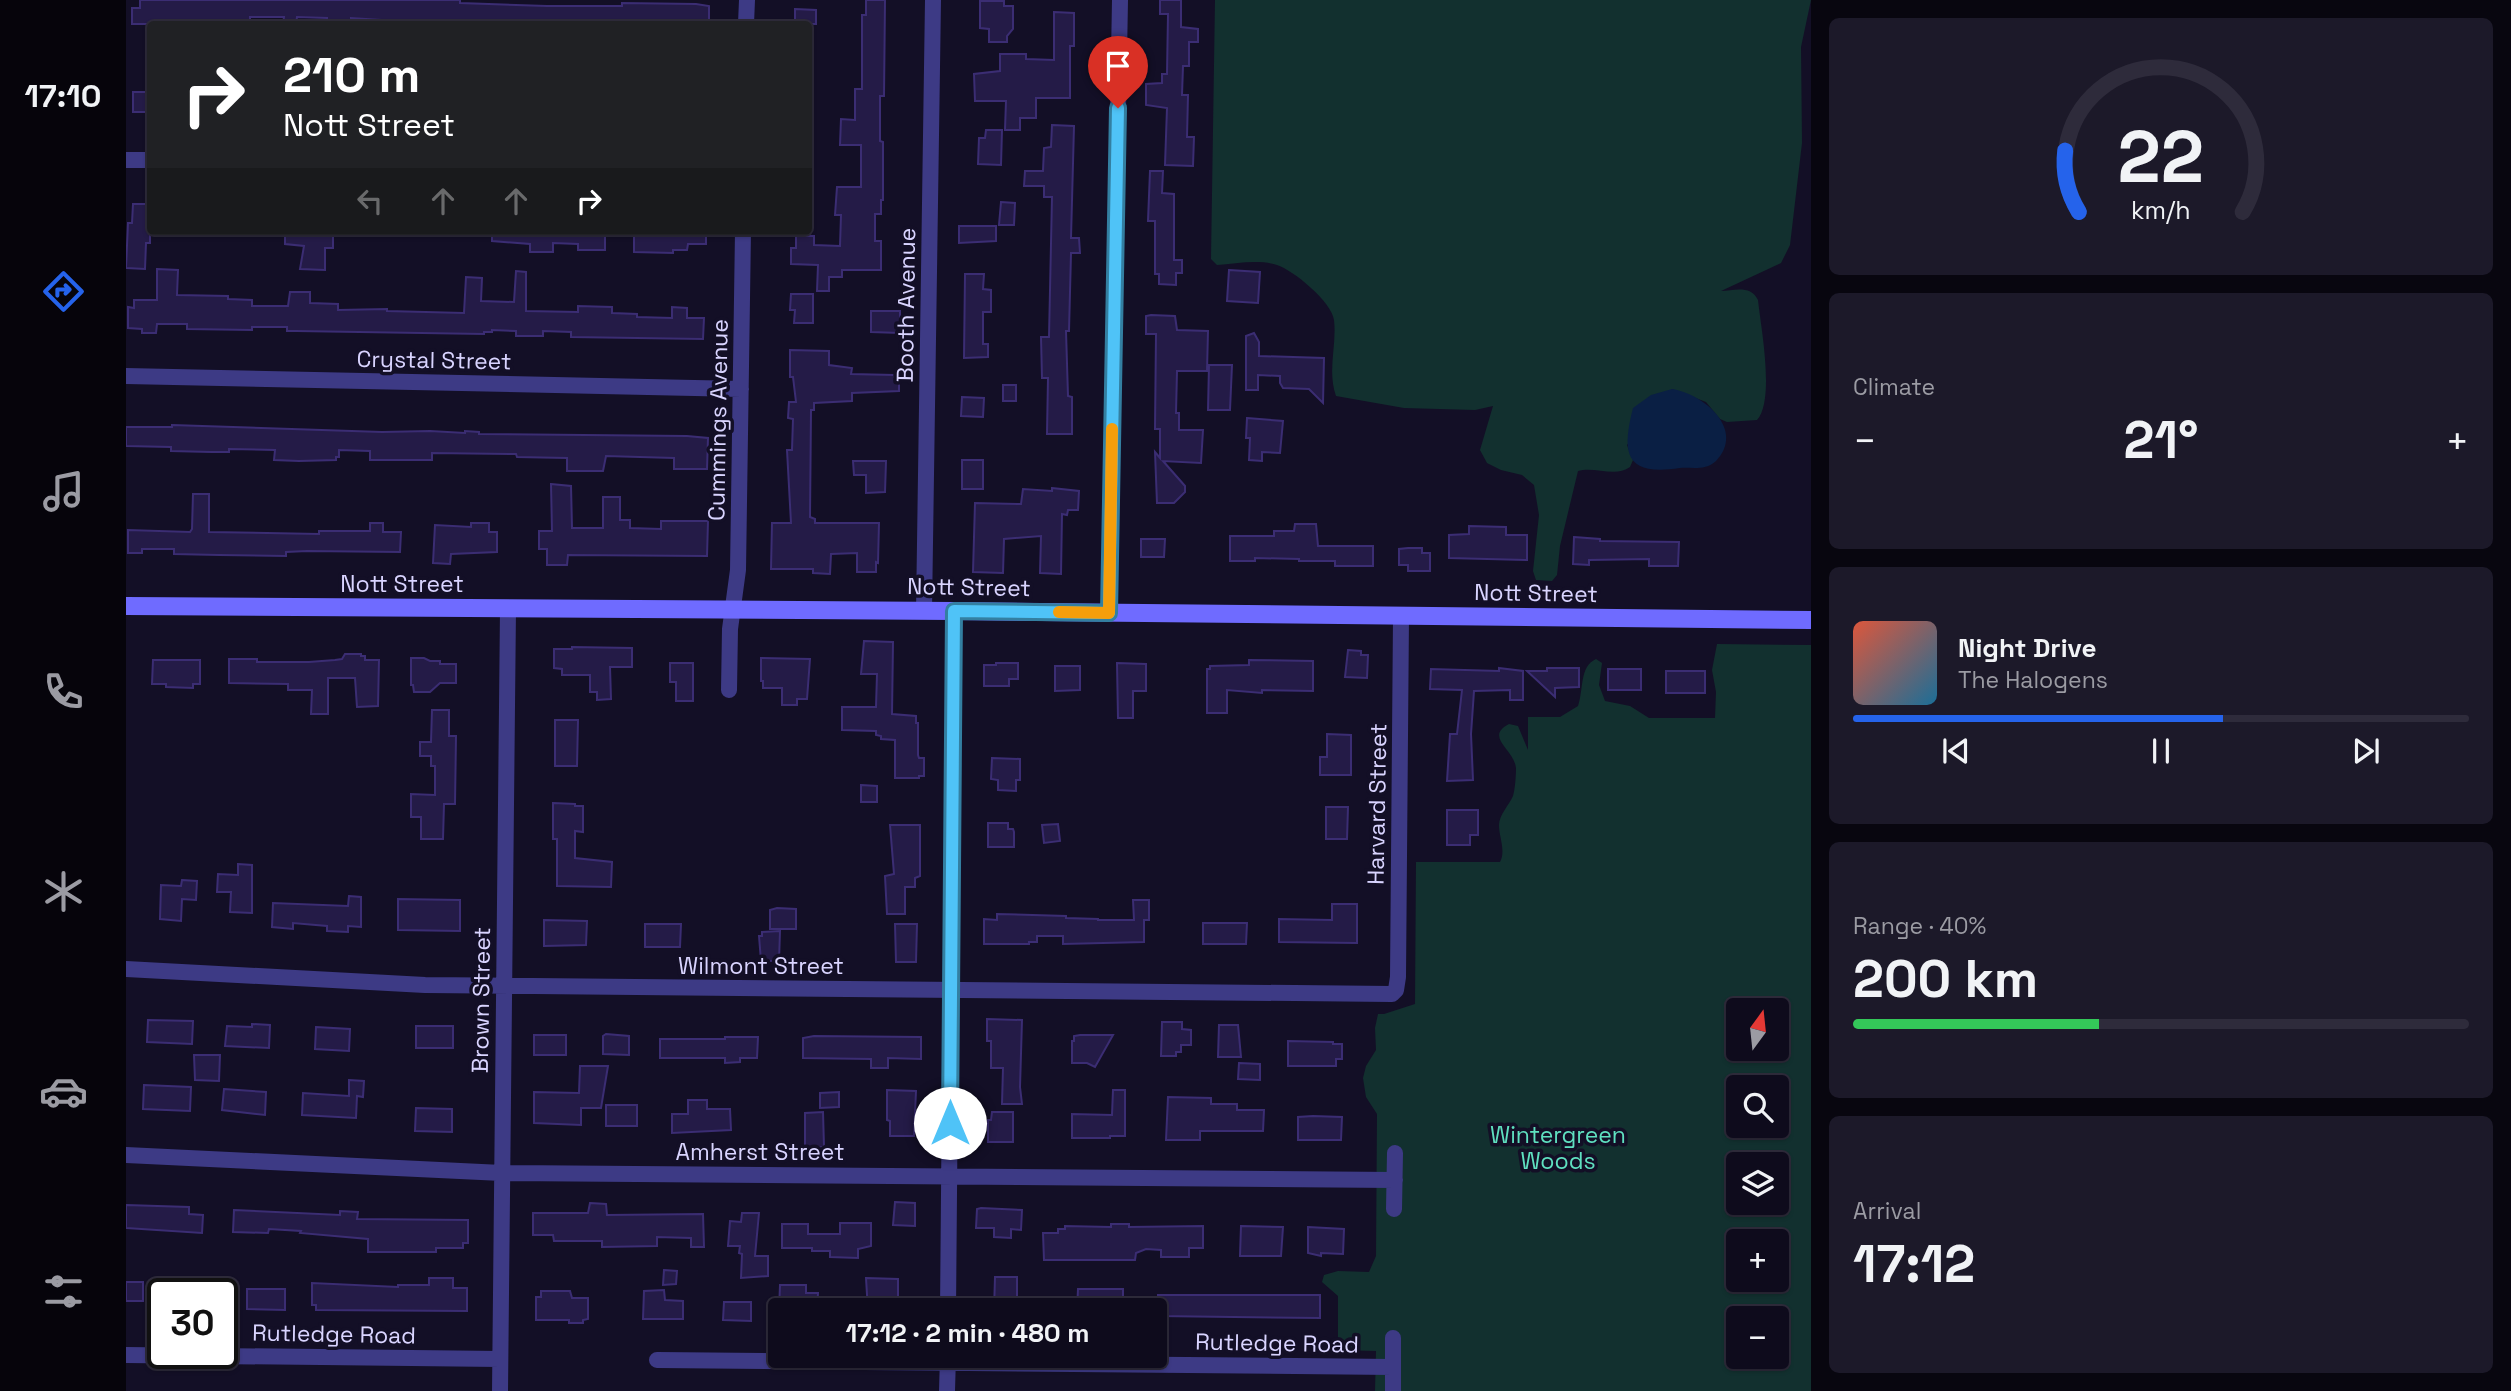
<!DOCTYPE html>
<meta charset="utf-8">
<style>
:root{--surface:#0e0b1c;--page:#1c1929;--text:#f1f3f6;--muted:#9b9ba3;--line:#2e2b3b;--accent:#2563eb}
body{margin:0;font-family:"Space Grotesk",sans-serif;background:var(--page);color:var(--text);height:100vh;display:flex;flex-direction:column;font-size:26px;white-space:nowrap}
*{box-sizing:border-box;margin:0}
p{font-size:23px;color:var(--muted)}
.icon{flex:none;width:38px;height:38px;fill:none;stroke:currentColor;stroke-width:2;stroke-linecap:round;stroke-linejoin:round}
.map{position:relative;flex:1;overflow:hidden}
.side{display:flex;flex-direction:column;gap:18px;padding:18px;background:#08060f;width:700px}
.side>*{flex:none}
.guide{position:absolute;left:21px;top:21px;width:665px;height:214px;border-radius:7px;box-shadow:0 2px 5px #0004,0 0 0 2px var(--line);background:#202124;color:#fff;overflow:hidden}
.needle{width:46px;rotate:15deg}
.controls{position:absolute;left:1600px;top:998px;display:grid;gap:14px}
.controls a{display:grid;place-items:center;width:63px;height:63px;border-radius:7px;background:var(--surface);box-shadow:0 2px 5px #0004,0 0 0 2px var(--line);font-size:35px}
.speed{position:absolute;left:21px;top:1278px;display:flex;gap:14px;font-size:35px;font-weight:700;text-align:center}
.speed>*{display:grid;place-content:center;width:91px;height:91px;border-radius:50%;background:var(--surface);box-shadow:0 2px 5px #0004,0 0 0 2px var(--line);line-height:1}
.speed .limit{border:4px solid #111;border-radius:10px;background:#fff;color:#111}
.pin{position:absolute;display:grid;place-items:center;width:60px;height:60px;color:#fff;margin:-72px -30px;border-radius:50% 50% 50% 0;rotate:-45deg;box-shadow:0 0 7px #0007}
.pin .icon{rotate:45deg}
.me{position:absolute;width:77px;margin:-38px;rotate:0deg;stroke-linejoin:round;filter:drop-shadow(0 0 5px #0008)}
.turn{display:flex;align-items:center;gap:24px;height:147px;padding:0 21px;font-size:32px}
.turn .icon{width:91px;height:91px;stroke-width:2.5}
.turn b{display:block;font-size:49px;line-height:60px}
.lanes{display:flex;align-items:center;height:66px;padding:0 21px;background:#0003;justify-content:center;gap:35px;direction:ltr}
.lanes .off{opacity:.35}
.big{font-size:52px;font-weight:700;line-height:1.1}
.side .card{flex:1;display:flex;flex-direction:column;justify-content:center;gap:10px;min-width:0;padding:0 24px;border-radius:10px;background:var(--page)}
.side .dial{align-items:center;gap:0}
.dial svg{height:182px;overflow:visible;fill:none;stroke:var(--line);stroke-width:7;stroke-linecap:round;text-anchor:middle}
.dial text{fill:var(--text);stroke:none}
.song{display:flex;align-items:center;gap:21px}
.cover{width:84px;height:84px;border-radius:10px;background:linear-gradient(135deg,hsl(10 70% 55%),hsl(200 70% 35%))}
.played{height:7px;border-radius:4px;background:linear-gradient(90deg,var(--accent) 60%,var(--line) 60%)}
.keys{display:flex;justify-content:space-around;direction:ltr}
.heat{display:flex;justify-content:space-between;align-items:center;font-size:38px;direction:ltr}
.charge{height:10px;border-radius:5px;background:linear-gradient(90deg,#34c759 40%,var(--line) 0)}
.trip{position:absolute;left:642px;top:1298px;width:399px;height:70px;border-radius:7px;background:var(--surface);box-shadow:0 2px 5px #0004,0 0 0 2px var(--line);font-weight:700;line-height:70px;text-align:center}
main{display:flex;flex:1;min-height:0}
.dock{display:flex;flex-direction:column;width:126px;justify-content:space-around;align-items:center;background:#06040b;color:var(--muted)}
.dock .icon{width:49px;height:49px}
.dock .selected{color:var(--accent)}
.dock b{font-size:32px;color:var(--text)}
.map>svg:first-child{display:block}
.green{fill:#12302f;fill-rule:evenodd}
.water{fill:#0a1f44}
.building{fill:#241b47;stroke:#3b2d73;stroke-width:2}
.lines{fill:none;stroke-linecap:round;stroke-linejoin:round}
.street{stroke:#3d3a85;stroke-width:16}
.secondary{stroke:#6f6bff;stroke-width:18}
.route-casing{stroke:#337fa1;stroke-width:18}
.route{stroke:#4fc3f7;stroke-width:12}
.slow{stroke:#f59e0b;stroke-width:12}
.labels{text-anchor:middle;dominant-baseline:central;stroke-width:7;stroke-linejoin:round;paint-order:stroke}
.street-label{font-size:23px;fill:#d9d4ff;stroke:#130f26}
.park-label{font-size:23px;fill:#5fe0c0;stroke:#130f26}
</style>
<main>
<nav class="dock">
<b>17:10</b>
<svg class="icon selected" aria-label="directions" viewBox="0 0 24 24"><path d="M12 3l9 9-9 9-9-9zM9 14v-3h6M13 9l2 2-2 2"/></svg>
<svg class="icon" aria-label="music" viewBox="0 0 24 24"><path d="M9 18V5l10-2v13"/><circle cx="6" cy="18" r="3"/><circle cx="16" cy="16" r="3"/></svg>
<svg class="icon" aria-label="phone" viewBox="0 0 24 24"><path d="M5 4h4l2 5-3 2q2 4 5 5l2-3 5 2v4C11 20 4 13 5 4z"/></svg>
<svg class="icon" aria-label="climate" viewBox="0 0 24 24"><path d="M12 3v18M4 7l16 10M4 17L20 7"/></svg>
<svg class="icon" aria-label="car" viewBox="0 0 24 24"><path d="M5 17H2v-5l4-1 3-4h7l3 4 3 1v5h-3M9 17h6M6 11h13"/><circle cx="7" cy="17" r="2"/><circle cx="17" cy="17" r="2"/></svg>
<svg class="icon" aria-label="filters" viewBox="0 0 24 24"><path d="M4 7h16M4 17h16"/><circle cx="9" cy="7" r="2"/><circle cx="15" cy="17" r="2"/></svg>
</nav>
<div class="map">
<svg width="1685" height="1391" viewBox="0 0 1685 1391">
<rect width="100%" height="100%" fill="#130f26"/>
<path class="green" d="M1089,0h596l-10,47 1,96 -12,102 -9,18 -60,28c14,-1 30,-6 37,9 3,28 17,100 -1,120l-30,2 -7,-3 -14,-17 -34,-13 -45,56 6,15 -3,7c-15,11 -35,-1 -52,4l-18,75 -3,29 -5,6 -16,-1 -3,-9 6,-56 -5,-30 -12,-10 -21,-5 -14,-7 -7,-13 13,-44 -18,4 -71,-2 -68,-12c-9,-26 1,-50 -2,-76 -2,-18 -41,-50 -57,-55 -19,-6 -42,-1 -60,0l-6,-6z
M1591,644l94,1v746h-436l1,-40 -38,-1v-54l-16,-14 2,-7 14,-4 31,1 7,-16 1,-142 -11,-17 -3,-19 3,-12 10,-16 -1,-22 3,-14h6l31,-10 1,-142h84c6,-11 -1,-25 -1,-37 0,-10 10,-20 14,-29 2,-7 3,-20 3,-28 -2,-19 -32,-31 -7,-44l9,2 10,24v-33h32l18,-11c6,-17 1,-39 18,-47l6,4 -3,22 6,16 25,5 19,12h66l1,-26 -4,-22zM1612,1010h38v38h-38zM1612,1087h38v38h-38zM1612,1164h38v38h-38zM1612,1241h38v38h-38zM1612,1318h38v38h-38z"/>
<path class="water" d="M1546,389c32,5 74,41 44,72 -11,10 -24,6 -36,7 -54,8 -59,-13 -47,-60l18,-13z"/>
<path class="building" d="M14,0h320v3l87,3h75v-3l74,1 13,2v18h-233v-3l-66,-1v4h-29v-4l-30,-2v5h-24v-5l-30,-1 -1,7h-13l1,-7h-34v7h-118v-16h8z
M740,0h19l-1,96h-4v45l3,1v58h-2v14h-6v27h6v29h-39v7h-13v14h-12l1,-26 -27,-1v-16h5v-12h18v9l26,1 1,-31h-6l2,-28h24v-42h-21l1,-26 14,1v-31h7v-74h4z
M1034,0h21v27l17,2v13h-9v24h-6l-1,29h6l-1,42h7l-1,29 -28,-1 2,-57 -21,-3v-21l16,-1v-9h5l1,-60h-8z
M854,1h24v5h9v23l-6,7v6h-18v-13l-9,-1z
M669,9l21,1v14h-21z
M928,12l20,1v33h-4v52h-34v20h-16v12h-15l1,-29h-31l-1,-27 26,-3v-17h26v5l28,1z
M7,92h17v20h-17z
M926,125l22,1 -3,112h8l1,15h-9l-2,78h-3l2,65 4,1v37h-25l1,-56h-6l-1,-41h8l3,-140h-8v-11h-20l1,-15h18l1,-23 7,-1z
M860,130h16l-1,35 -23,-1 1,-26h6z
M1024,171h13l-1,22 12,1v66h8v13h-6v12l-17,-1v-10h-4v-53h-7z
M875,202l14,1 -1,22h-15z
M7,204h17v39h-4l-1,26 -19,-1 2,-45h4z
M833,226h37v15l-37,2z
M159,231h48v17h-8v22l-25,-1 4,-23 -19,-2z
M366,231h113v19h-27v-6l-25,-1v9h-23v-8l-38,-3z
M508,231h72v13h-18l-1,6h-14v3l-39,-1z
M31,269l21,1 -1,25 51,1v3l24,1v6h36l2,-14h20v11l28,1v6l49,-1v2l77,2 2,-36 16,1 -1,23 33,1 2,-31 10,1v39l52,1v-6l34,1v6l25,1v3l35,1v-11l15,1v10h17l-1,21 -132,-2v-5l-28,-1v5h-27v-5l-24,-1v2h-8v2l-188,-3h-9v-4h-35v3l-65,-1v-5h-30l-1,9h-14v-4l-14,-1v-21l6,1v-8h23z
M1103,270l31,2 -2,31 -31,-2z
M839,274h19l-1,15 8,1v22h-8v32h5v13l-24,1z
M665,294h22v29h-19l1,-13h-5z
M745,311h29v22l-29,-1z
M1025,315l24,1 2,14 31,1 -1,40h-30l-1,42h3v17h24l-2,33 -38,-2 22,25v6l-11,11h-17l-2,-51 5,6v-29h-5l1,-95h-10v-18z
M1128,333l5,9v14l65,2 -1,45 -14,-14 -26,-1 -3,-5v-7l-22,-1v15h-12v-54z
M664,350l39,1v14l23,3 -1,6 43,1v2h5v14l-47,2v8l-38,2v7h-3l-1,107 5,2v4h64l-1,40 -2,-1v10h-19v-19l-26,1 -1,20 -17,-1v-4h-42l1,-46h19l-4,-73h5l1,-31 -5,-1 1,-16h7l-3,-25h-3z
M1083,365h23l-2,45h-22z
M877,385h13v16h-13z
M836,397l22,1 -1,19 -22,-1z
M1121,418l36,3 -3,32 -18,-1v9l-13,-1 1,-22h-4z
M46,425l210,7 48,-1 35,2v-2l14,1v2l208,2 21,2 -1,31h-33v-11l-68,-2 -3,15h-36v-13l-50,-1 -1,-3 -84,-1v7h-62v-9l-31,-1v7h-3v3l-37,1 -25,-1 1,-10 -46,-1v3h-18l-40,-1v-4l-45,-1v-19h46z
M836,460h21v29h-21z
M727,461h33l-1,31 -19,1v-18h-12z
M425,484l20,2 1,42h31v-31h17v23h10v8l31,1v-8h47l-1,35 -139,-1 -1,10h-20v-16h-8v-18h13z
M926,488l27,3 -1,19h-10l-1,5 -5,-1 -1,60 -21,-1 1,-37 -37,3 -1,34 -30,-1 2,-69 46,1 2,-15 29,2z
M67,494h16v38l110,2v-3h51v-8h13v9h18l-1,20 -93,-1 -21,1v4l-67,-1 -45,-1v-5h-32v4h-14v-23l62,2 2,-3z
M345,523h18v9h8v20l-46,2 -1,10 -17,-1 2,-38 36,2z
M1169,524h21l2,22h55v20h-38v-5h-36v-2l-44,-1v3h-25v-25h44v-5h20z
M1343,526l37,1v8h21v25l-78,-2v-23l20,-1z
M1448,537l26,2v2l79,1 -1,24h-29v-7l-60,1v5l-16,-1z
M1015,539h24l-1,18h-23z
M1282,548h14v5h8v18h-22v-6h-9v-16z
M738,641l29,1 -1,72 24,2v7h2v32l1,3h5v18h-5v2h-24v-38l-14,-1v-3l-5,-1v-4l-34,-1v-23h34l1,-33h-16z
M446,647l60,1v19h-22l1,32 -14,1v-8h-7v-17h-28v-6l-8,-1v-19h18z
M1222,650l13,1v4h7l-1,23 -22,-1z
M219,654h16v2h4v4h14l-1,46 -21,1 -2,-29h-27v36h-17l1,-24h-24v-6l-59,-1v-24h28v3h52l26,-2 7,-1z
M285,658h13l6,3h10v3h16v19h-16l-10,9h-16l-1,-7h-2z
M635,658l49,1 -3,40h-10v6h-15v-17h-19v-7h-2z
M27,660h47v24h-7v4l-27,-1v-3h-14z
M1123,660l64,1v30l-51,-1v3l-35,-3v23h-20v-44h3v-3l39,-1z
M544,663h23v38h-17v-19h-6z
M870,663h22v16h-9v7h-25v-21h12z
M991,663l29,1v27h-13v27h-15z
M929,666h25v24l-25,1z
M1373,668l24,3v29h-13v-10l-36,1 -3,43 2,46 -26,1 3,-47h7l5,-44 -32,-1 1,-20 68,2z
M1421,668h32v19l-24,1v9l-28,-26h20z
M1482,669h33v21h-33z
M1540,671h39v22h-39z
M306,710h17v26h7l-1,68h-11l-1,35h-22v-22h-10v-23l24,1v-29h-4v-10h-11v-14h11z
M429,720h23l-1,46h-22z
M1201,734l24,1v40h-31v-18h7z
M866,758l28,1v21h-4v11l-18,-1v-10l-7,-1z
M735,785l16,1v16h-16z
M427,803l22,1v2h8v26l-8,-1v27l37,4 -1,25 -54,-1v-47h-4z
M1200,807h22l-1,32h-21z
M1321,810h31v25h-8v10h-23z
M862,823h20v6h5l1,3v15h-26z
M932,824l2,17 -16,2 -2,-18z
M764,825h30v51l-5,2v9h-10v27h-18l-2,-38 9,-2z
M112,864l14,1v48l-22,-1 1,-20h-14l1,-18 20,1z
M56,880l15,1 -1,19 -14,-1 -1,22 -21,-2 1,-34 20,1z
M223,896l12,1v30l-13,-1v6l-21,-1v-5l-34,-3v6l-21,-2 1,-24 75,3z
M272,899l62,1v31l-62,-1z
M1007,900h16v20h-5v22l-81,2v-8h-26v6h-8v2h-45v-25l13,1v-6l69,2v2l32,1v1h36z
M1206,904h25v39l-78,-1v-23l53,1z
M651,908l19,1v20h-26v-19z
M418,920l43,1 -1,24 -42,1z
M1077,923h44l-1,21h-43z
M519,924h36l-1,23h-35z
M769,924h22l-1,38h-20z
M654,931l-1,30h-18l-2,-25h3v-4z
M861,1019l35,1 -2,67 2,17h-20l1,-36h-12v-27h-4z
M22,1020l45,1 -1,23 -45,-2z
M1036,1022h20v7l9,1v15h-10v7h-5v4h-15z
M126,1024l18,1 -1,23 -44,-2 2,-20 25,1z
M1093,1025h19l3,32h-23z
M290,1026h37v22h-37z
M190,1027l34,2 -1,22 -34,-2z
M480,1034l23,2v19l-26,-1v-18z
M408,1035h32v20h-32z
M954,1035h33l-18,32 -8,-4h-15v-22h2v-5z
M688,1036l107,1v22l-33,-1v10h-17v-9l-68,-1v-20z
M599,1037h33l-1,21h-17v4l-15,1v-5h-65v-19h65z
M1162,1041l45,1v2h9v15h-6v7h-48z
M68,1055h26l-1,26 -24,-1z
M1113,1063l21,1v16l-22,-1z
M454,1066h28l-7,42h-20v17l-47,-2v-31l45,1z
M223,1080l15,1 -1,16 -6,-1 -1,22 -54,-3 1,-22 46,3z
M18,1085l47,2 -1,24 -47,-2z
M98,1089l42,3 -1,23 -43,-5z
M761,1090l29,1 -2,45h-24v-15l-3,-1z
M987,1090h12v46h-15v2h-38v-24l40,1z
M713,1092v15l-19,1v-15z
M1042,1097l43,1v6h26v6h27l-1,21h-63v9h-34z
M562,1100h19v9h23l1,21 -59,3v-19h16z
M480,1105h31v21h-31z
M290,1108l36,1v23l-37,-1z
M697,1112l1,35 -19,1v-35z
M866,1112h21v30h-25v-22h3z
M1187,1116l29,1 -1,23h-43v-23z
M769,1202l20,1v23l-22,-1z
M464,1203l16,1 1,11 96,-1 1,33h-13v-9l-34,-1v9l-55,1v-6h-48l-1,-6h-20v-22h55z
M0,1205l63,2v7l14,1 -1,18 -76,-5z
M855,1208l41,2 -1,20 -10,-1v9l-17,-1v-9h-18l1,-19z
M108,1210l106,5v-4l18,1 -1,7 111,1v23h-5v5h-27v4h-68v-13l-68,-6 1,-2 -32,-2 -1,4 -35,-1z
M616,1213h17l-4,43h13v20l-27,2 1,-24 -3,-1 1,-7h-12l2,-25 11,1z
M714,1223h31v23l-13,3v9l-28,-1v-6h-18v-3h-30v-24h26v10h32z
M985,1224h18v3l74,-1v22h-14v9h-28v-7l-15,-1 -10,4 -1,7h-91l-1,-27h15v-4h7v-3l46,1z
M1115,1226l42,1 -2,29h-41z
M1182,1227l36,2 -1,25 -22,-1v3l-13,-3z
M538,1270l13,1 -1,13 -13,1z
M869,1277h22v34h-23z
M303,1278h24v10h14v23l-151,-1v-5h-4v-22l86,4v-2h31z
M740,1278l32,1v32h-30z
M58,1280h15v13h-16z
M0,1282h17v19h-17z
M654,1285h26v8h12l-1,18h-38z
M121,1289h38v21l-38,-1z
M952,1289h45v22h-46z
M538,1290l1,10 18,1v18h-40l1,-28z
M415,1291h29l2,7h16v21l-5,1v3h-14v-3h-33v-23h5z
M1032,1295h162v23l-162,-2z
M598,1302h27v19l-28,-1z"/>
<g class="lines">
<path class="street" d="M620,24l1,-24
M0,160h24
M0,376l615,13
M798,611l9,-611
M983,613l11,-613
M603,690l1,-61 8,-59 5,-339
M0,969l299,16 967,9 4,-4 2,-13 3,-360
M0,1155l376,18 893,7
M1268,1209l1,-56
M822,1311l6,-700
M0,1355l374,4
M531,1360l736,7
M374,1391l8,-782
M821,1391l1,-35
M1267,1391v-53"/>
<path class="secondary" d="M0,606l828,5 857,9"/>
</g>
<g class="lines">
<defs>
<path id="route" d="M824,1123l4,-512 155,2 9,-505"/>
</defs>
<use href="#route" class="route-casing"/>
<use href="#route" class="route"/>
<path class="slow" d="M933,612l50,1 3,-184"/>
</g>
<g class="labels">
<g class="street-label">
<text transform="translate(780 305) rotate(-89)">Booth Avenue</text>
<text transform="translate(308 360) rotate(1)">Crystal Street</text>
<text transform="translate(592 420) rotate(-89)">Cummings Avenue</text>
<text x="276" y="584">Nott Street</text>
<text transform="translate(843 587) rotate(1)">Nott Street</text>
<text transform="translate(1410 593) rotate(1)">Nott Street</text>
<text transform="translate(1251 804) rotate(-89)">Harvard Street</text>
<text x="635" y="966">Wilmont Street</text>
<text transform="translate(355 1000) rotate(-89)">Brown Street</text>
<text x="634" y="1152">Amherst Street</text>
<text transform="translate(208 1334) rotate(1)">Rutledge Road</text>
<text transform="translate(1151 1343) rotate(1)">Rutledge Road</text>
</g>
<g class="park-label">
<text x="1432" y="1135">Wintergreen<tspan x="1432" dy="26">Woods</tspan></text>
</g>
</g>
</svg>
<div class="controls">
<a><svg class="needle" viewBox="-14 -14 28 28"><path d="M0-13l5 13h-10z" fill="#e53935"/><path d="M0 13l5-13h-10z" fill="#9b9ba3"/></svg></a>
<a><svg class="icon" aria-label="search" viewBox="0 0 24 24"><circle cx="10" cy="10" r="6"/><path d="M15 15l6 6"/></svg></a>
<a><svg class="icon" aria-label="layers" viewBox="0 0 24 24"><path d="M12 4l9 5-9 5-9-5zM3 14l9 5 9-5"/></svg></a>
<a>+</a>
<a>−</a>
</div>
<div class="speed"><div class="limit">30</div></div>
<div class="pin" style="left:992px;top:108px;background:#d93025"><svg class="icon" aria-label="arrive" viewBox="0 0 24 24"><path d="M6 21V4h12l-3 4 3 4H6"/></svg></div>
<svg class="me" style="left:824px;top:1123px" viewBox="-20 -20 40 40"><circle r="19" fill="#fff"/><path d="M0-13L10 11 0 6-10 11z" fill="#4fc3f7"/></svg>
<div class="trip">17:12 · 2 min · 480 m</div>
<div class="guide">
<div class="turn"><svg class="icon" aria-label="right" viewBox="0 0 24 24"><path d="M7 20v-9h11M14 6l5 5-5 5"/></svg><div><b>210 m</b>Nott Street</div></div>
<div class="lanes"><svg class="icon off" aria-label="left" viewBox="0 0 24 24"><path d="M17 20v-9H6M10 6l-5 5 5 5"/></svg><svg class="icon off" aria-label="ahead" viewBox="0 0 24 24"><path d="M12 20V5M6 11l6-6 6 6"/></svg><svg class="icon off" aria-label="ahead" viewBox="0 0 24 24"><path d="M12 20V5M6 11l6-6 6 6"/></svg><svg class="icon" aria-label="right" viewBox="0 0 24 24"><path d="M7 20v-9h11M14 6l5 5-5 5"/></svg></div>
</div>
</div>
<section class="side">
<div class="card dial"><svg viewBox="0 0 100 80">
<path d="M14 69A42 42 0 1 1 86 69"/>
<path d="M14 69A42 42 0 0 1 8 42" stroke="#2563eb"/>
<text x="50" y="56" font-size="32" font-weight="700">22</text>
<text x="50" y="72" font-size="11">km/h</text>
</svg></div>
<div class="card"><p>Climate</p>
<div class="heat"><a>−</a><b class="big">21°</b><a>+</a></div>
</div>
<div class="card">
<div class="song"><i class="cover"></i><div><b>Night Drive</b><p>The Halogens</p></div></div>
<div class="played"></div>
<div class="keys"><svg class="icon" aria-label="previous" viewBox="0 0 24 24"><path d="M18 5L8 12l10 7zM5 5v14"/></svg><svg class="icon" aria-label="pause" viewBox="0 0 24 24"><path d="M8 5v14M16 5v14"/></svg><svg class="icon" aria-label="next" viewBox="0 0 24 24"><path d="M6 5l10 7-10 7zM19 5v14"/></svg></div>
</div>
<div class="card"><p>Range · 40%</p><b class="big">200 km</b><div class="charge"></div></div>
<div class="card"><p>Arrival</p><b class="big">17:12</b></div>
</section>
</main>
